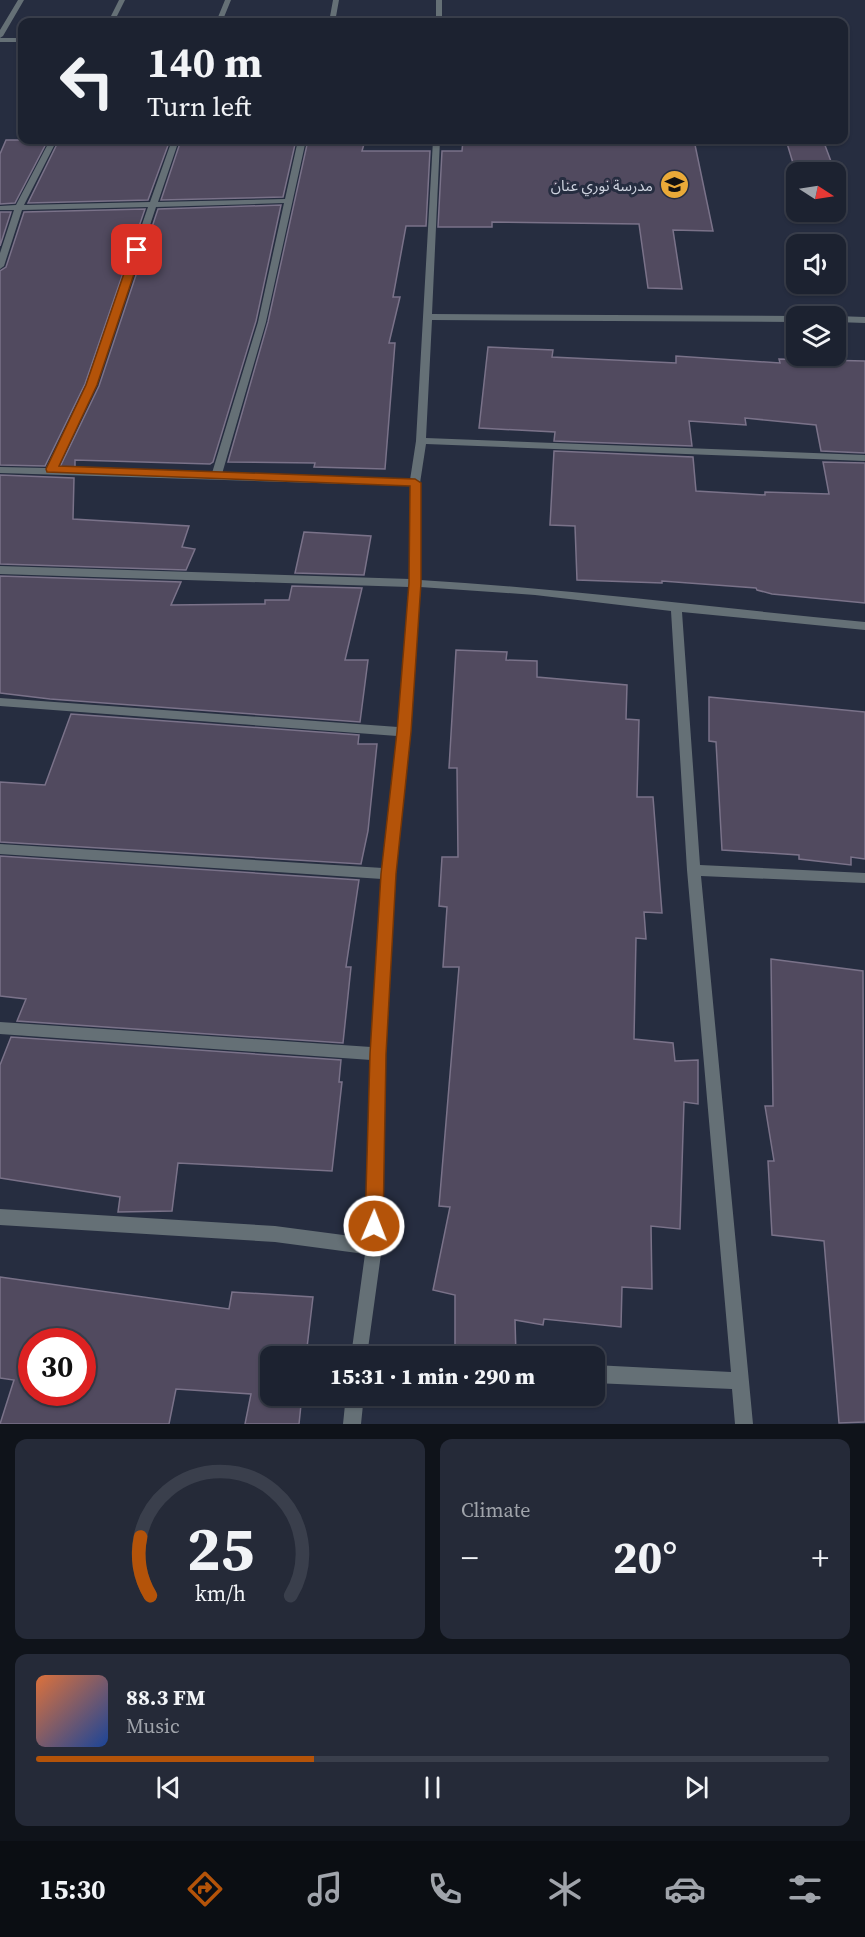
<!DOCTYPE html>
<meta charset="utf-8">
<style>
:root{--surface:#1c2230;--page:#252a38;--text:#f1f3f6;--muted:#a0a4ab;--line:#3a3f4c;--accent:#b45309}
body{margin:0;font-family:"Source Serif 4","Noto Sans Arabic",serif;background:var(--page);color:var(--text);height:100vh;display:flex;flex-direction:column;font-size:22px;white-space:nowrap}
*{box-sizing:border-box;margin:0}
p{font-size:20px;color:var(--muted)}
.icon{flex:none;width:33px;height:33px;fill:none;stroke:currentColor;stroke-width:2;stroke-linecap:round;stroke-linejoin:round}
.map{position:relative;height:1424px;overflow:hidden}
.details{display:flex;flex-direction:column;gap:15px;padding:15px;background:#0f131a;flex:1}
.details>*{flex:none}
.guide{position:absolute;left:18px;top:18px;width:830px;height:126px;border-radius:12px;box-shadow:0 2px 4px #0004,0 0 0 2px var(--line);background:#1c2230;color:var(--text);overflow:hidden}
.needle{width:39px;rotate:102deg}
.fabs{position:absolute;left:786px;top:162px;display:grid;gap:12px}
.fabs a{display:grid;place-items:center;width:60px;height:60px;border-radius:12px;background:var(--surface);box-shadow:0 2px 4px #0004,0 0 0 2px var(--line);font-size:30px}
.speed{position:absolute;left:18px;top:1328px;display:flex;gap:12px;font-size:30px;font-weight:700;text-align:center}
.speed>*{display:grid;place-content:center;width:78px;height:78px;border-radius:50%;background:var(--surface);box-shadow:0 2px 4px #0004,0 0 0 2px var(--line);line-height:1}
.speed .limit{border:9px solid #d22;background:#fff;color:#111}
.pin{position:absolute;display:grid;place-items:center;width:51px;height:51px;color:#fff;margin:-26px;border-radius:12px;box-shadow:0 3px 9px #0006}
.me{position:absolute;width:66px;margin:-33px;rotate:1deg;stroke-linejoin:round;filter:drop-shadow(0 0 4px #0008)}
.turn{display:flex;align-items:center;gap:21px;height:126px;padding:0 30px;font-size:27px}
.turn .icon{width:78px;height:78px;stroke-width:2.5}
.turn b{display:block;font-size:42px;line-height:51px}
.big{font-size:45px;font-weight:800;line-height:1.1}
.details .widget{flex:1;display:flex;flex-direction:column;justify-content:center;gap:9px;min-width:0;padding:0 21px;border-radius:12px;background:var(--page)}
.details .dial{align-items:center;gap:0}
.dial svg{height:156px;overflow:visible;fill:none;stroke:var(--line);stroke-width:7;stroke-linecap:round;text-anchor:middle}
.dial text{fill:var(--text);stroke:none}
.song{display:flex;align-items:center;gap:18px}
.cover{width:72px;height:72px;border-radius:9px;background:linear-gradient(135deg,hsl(20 70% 55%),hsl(220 70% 35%))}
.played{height:6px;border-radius:3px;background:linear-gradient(90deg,var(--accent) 35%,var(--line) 35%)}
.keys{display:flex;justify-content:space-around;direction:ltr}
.heat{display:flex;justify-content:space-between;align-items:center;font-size:33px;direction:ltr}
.details .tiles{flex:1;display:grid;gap:15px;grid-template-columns:1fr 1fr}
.widget:last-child{grid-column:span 2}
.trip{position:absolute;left:260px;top:1346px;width:345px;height:60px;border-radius:12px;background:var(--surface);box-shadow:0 2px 4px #0004,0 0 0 2px var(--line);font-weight:800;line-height:60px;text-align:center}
.tabs{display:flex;height:96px;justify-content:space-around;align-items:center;background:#0b0e13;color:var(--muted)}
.tabs .icon{width:42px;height:42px}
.tabs .current{color:var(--accent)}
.tabs b{font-size:27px;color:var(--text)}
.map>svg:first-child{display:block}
.building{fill:#514a5f;stroke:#7a7289;stroke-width:1.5;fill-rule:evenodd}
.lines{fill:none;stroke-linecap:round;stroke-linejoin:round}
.minor{fill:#657076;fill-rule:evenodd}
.route{fill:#b45309;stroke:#753606;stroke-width:1.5}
.labels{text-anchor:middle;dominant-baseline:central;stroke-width:6;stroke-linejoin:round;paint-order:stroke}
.far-poi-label{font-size:15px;fill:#cfd4e0;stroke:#262d40;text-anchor:end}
</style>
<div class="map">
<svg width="865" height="1424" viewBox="0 0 865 1424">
<rect width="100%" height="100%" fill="#262d40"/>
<path class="building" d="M6,140h42l-33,63 -15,1v-50z
M59,140h111l-22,60 -120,3z
M181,140h115l-13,57 -122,3z
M308,140h51l-2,3 7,1 -2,7h68l-4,75h-20l-13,71h7l-11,46h6l-10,126 -71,-2 1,-4 -87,-1 40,-140z
M463,140h231l19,91 -40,-1 9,59 -34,-1 -9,-64 -147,-2v5h-54l4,-76h20z
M786,140h37l12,32 -39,1z
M281,205l-25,116 -43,141 -3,2 -135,-4v7h-15l39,-81 59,-177z
M145,209l-60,175 -40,82 -45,-1v-194l6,-4 18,-55z
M0,212h11l-11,34z
M488,347l65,3 -1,7 124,6v-7l104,7 -1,-4 86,2v92l-44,-2 -5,-26 -71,-7 1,7 -57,-4 3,25 -138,-5 1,-9 -76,-4z
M554,451l139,6 3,34 69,4v-3l64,2 -6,-32 42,1v140l-93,-9 -15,-4 -1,-2 -94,-7v2l-85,-3 -2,-54 -25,-1z
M0,475l74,3 -1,41 116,7 -7,21 13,2 -9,21 -186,-6z
M304,532l67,4 -7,39 -69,-2z
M0,576l181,6 -10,23 94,-1v-4h24l3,-14 70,2 -17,72h23l-8,62 -310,-23 -50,-6z
M456,650l51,2 -1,8 31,1v16l90,8 -1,34 13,1 -2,77h16l9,116 -18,-1 2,27 -10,-1 -2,101 39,4 2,18 23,-1v44l-14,-2 -4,127 -29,-3 1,63 -30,-2 -1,40 -77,-8 -1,6 -28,-5 1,36h-61v-61l-22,-5 17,-83 -11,-1 20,-239h-16l4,-60 -8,-1 3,-49h16l-1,-89h-8z
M709,697l156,15v147l-14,-2v8l-52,-6v-4l-77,-5 -6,-108 -7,-1z
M71,714l288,21 -1,9h19l-9,87 -7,33 -361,-22v-60l45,3z
M0,856l359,24 -13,87h5l-8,76 -326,-22 9,-22 -26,-3z
M771,959l92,12 2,451 -26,1 -15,-182 -52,-6 -4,-74h6l-9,-55h8z
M11,1037l330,23 -2,22h3l-10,89 -154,-8 -6,48 -54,1 2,-15 -120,-19v-113z
M0,1277l229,32 3,-17 81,5 -7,59h-36v39h32l-3,29h-54l6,-30 -75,-5 -7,35h-169l14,-44 -14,-2zM32,1341h50v51h-50z"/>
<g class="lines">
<path class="minor" d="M18,0h6l-21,36 -3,2h22v4h-22v-12z
M119,0h6l-11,22h-6z
M225,0h6l-9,22h-6z
M333,0h6l-4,22h-6z
M436,0h6v22h-6z
M50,140h7l-33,65 126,-3 22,-62h7l-21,62 127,-3 13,-59h8l-40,182 -44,152 188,6 6,-39 17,-301h7l-8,174 365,2 -1,6 -364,-2 -6,118 439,17v6l-439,-17 -6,39v97c149,9 297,28 445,42v8l-183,-18 18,253 165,8v10l-164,-7 52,548h-18l-3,-35 -138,-6v-18l137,7 -44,-502 -16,-259 -136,-16 -115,-8 -10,145 -14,142 -11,180 -3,193 -15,109h-16l14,-102 -90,-12 -275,-17v-16l275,17 91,12 5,-178 -371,-26v-12l371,25 11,-168 -382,-25v-10l383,24 14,-132 -397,-30v-8l398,29 11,-140 -409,-13v-8l410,13v-93l-410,-13v-6l46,1 41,-83 61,-178 -126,3 -18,56 -4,3v-16l14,-43h-14v-4l16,-1zM284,203l-26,119 -46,151 -156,-4 41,-84 59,-178z
M835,316h1l29,1v6l-29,-1z
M346,1395h18l-3,29h-18z"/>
</g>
<path class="route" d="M137,247l5,3 -45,135 -38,81 356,13 6,4v100l-10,149 -15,142 -10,180 -3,172 -2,6 -7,3 -6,-3 -3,-6 5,-172 11,-180 16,-142 12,-149 1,-97 -363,-14 -1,-3 40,-84 46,-135z"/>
<defs>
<symbol id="school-disc" viewBox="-11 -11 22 22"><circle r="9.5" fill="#eaaa38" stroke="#262d40"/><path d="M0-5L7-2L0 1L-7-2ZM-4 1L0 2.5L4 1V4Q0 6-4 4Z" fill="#111"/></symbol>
</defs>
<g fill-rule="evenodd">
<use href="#school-disc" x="658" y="168" width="33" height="33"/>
</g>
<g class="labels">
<g class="far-poi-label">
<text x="653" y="185">مدرسة نوري عنان</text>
</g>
</g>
</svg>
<div class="fabs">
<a><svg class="needle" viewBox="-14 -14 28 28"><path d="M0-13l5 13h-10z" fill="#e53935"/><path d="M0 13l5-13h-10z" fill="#a0a4ab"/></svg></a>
<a><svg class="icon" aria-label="sound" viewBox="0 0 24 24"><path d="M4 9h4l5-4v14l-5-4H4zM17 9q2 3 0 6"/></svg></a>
<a><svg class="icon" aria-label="layers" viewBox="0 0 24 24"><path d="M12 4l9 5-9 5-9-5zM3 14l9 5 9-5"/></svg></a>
</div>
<div class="speed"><div class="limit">30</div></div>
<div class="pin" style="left:137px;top:250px;background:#d93025"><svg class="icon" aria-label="arrive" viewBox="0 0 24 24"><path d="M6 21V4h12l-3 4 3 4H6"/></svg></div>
<svg class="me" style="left:374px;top:1226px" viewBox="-20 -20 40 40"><circle r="17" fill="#b45309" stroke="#fff" stroke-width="3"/><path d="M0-11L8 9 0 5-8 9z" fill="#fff"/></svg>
<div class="trip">15:31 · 1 min · 290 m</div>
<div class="guide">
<div class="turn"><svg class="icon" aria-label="left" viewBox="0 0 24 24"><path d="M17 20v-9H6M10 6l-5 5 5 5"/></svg><div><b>140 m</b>Turn left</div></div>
</div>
</div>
<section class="details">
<div class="tiles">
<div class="widget dial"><svg viewBox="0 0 100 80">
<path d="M14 69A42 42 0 1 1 86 69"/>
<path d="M14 69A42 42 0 0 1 9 39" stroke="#b45309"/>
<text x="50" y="56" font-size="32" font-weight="700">25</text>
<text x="50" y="72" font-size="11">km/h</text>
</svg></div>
<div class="widget"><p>Climate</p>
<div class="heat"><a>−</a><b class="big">20°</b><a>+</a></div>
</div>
<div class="widget">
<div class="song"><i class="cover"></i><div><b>88.3 FM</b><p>Music</p></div></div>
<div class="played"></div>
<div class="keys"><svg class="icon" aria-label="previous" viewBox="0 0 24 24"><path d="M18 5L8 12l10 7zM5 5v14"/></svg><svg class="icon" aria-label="pause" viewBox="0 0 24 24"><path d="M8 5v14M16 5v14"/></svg><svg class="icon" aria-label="next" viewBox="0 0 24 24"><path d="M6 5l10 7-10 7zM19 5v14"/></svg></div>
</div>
</div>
</section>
<nav class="tabs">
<b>15:30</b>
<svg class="icon current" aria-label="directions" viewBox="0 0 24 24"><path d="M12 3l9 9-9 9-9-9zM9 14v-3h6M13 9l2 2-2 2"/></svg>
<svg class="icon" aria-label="music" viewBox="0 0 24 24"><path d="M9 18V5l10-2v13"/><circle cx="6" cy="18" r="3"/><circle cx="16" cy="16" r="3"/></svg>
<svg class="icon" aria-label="phone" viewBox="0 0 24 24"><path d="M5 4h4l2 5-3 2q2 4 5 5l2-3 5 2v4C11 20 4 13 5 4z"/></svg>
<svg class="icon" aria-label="climate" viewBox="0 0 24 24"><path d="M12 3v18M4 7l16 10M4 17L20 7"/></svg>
<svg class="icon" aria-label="car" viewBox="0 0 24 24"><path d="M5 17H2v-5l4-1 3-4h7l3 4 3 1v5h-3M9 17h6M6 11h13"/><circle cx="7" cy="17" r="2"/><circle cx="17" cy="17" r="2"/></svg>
<svg class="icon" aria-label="filters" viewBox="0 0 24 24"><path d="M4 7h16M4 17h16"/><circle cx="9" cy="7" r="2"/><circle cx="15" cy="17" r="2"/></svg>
</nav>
